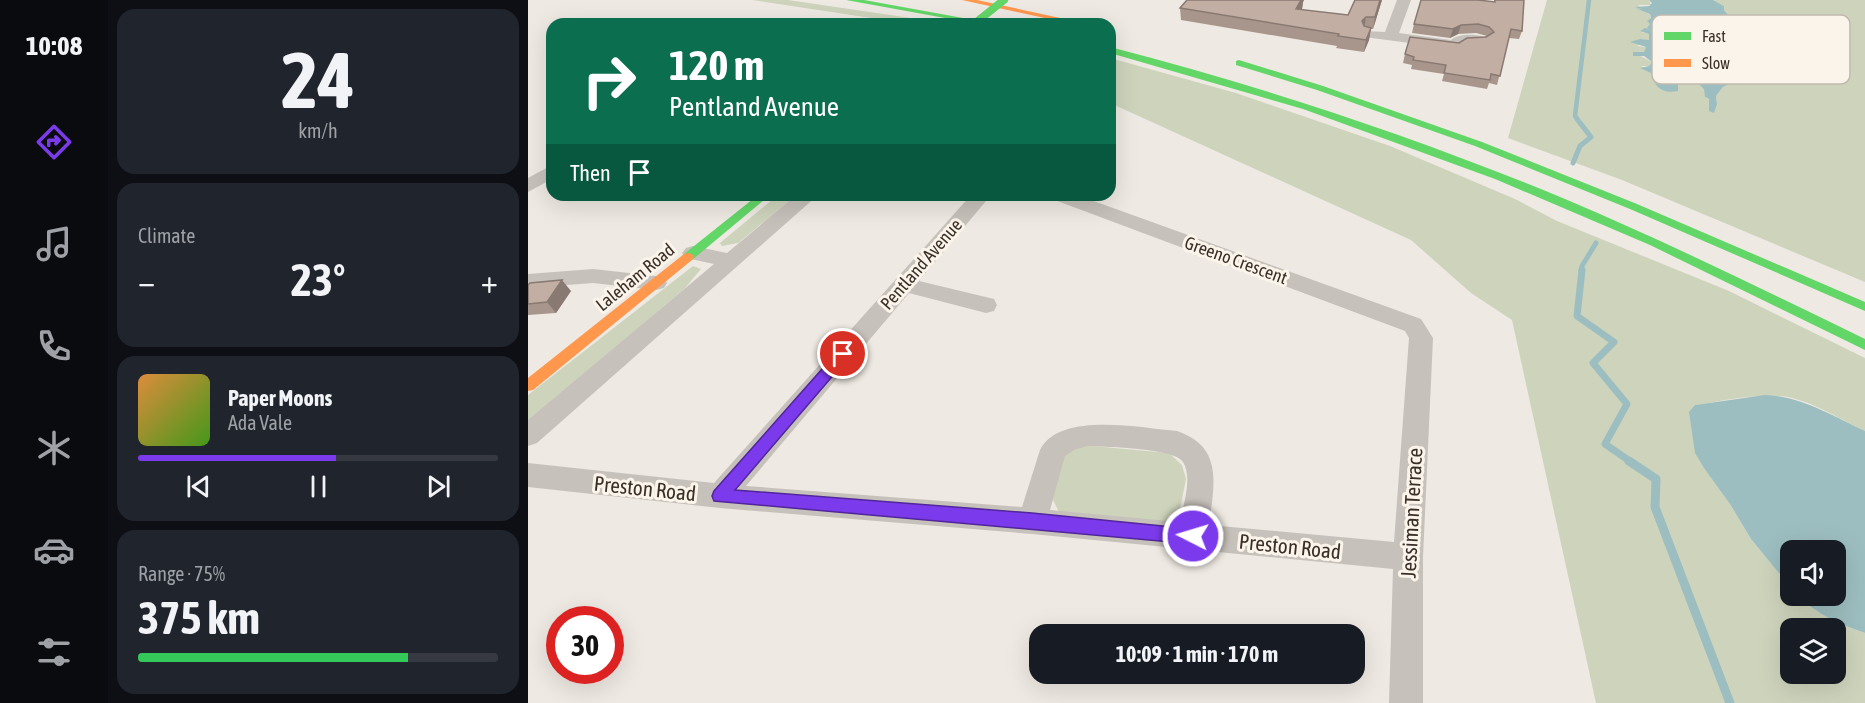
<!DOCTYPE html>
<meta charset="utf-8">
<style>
:root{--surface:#171b24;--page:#20242c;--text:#f1f3f6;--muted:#9ea1a6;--line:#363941;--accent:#7c3aed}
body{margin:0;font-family:"Asap Condensed",sans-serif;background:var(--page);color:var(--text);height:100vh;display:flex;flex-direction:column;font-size:22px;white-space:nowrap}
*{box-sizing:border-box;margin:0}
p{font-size:20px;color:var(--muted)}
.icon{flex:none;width:33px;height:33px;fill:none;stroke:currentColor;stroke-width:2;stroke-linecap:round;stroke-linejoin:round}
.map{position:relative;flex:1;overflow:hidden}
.panel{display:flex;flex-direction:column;gap:9px;padding:9px;background:#0d0f14;width:420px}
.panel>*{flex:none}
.top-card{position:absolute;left:18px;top:18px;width:570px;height:183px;border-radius:18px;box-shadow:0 6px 24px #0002;background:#0b6e4f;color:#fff;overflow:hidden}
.controls{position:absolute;left:1252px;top:540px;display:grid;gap:12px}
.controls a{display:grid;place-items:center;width:66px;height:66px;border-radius:12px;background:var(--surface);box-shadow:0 6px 24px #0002;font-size:30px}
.speed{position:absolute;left:18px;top:606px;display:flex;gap:12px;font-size:30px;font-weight:700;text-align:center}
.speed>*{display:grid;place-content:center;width:78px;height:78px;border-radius:50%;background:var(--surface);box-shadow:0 6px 24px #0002;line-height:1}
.speed .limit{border:9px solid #d22;background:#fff;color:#111}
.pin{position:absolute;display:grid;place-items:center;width:51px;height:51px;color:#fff;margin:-26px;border:3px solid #fff;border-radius:50%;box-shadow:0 2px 6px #0007}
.me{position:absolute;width:66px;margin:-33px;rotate:275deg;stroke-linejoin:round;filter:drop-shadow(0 0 4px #0008)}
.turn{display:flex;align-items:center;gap:21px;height:126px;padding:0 24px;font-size:27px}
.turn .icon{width:78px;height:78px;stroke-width:2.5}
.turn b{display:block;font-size:42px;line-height:51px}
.then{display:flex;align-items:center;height:57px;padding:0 24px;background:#0003;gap:12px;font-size:22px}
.big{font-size:45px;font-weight:700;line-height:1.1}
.panel .widget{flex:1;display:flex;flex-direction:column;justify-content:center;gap:9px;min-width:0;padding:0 21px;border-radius:18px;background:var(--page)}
.panel .dial{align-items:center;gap:0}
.dial b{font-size:78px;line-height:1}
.song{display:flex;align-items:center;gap:18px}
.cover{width:72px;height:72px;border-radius:9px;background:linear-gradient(135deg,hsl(30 70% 55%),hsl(100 70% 35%))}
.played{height:6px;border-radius:3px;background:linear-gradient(90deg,var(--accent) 55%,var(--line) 55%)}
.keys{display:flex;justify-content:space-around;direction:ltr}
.heat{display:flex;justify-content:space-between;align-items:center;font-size:33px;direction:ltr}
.charge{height:9px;border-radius:4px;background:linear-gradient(90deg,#34c759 75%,var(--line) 0)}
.trip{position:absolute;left:501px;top:624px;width:336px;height:60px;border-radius:18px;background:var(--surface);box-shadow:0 6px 24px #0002;font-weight:700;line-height:60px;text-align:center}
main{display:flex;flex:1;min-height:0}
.tabs{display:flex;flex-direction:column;width:108px;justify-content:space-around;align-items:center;background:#090b0e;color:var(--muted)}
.tabs .icon{width:42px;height:42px}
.tabs .selected{color:var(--accent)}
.tabs b{font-size:27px;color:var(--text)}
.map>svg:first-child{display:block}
.green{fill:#ced4bc;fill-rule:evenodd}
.water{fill:#9dbec0}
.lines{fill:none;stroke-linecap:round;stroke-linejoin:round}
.stream-far3{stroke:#9dbec0;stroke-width:4.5}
.stream-far2{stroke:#9dbec0;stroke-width:5}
.stream-far1{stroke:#9dbec0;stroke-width:7}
.stream{stroke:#9dbec0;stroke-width:9}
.street{fill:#c7c1bb;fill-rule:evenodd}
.fast{fill:#63d668;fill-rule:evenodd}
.slow{fill:#ff974d;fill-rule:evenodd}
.fast-bridge{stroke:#63d668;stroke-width:8}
.wall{fill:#a8968c}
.shaded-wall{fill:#887a72}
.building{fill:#c3aea3;stroke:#887a72;stroke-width:1.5}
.route{fill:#7c3aed;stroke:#51269a;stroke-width:1.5}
.labels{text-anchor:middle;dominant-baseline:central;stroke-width:6;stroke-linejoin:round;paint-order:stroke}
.street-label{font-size:18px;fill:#392f28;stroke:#fbf4ea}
.near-street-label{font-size:21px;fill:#392f28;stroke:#fbf4ea}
.key{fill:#fbf4ea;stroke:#c1b9b0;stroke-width:1.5}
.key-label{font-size:16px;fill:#392f28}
</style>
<main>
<nav class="tabs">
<b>10:08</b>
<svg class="icon selected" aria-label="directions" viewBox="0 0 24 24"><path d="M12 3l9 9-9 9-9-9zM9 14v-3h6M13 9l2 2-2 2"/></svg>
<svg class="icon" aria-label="music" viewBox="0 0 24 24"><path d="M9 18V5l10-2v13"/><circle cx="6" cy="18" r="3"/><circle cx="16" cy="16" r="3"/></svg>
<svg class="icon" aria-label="phone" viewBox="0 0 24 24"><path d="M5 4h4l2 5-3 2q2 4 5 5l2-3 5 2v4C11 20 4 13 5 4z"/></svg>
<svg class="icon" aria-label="climate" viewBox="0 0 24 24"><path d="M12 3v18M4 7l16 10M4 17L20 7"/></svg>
<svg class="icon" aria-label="car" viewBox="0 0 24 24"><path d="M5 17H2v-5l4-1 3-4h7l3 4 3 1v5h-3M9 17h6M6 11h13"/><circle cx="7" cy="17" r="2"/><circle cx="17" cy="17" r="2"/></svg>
<svg class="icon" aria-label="filters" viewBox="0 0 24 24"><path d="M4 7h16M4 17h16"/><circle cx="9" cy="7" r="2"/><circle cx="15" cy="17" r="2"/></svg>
</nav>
<section class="panel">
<div class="widget dial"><b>24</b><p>km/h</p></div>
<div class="widget"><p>Climate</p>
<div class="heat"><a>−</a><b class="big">23°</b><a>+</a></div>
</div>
<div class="widget">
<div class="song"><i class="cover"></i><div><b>Paper Moons</b><p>Ada Vale</p></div></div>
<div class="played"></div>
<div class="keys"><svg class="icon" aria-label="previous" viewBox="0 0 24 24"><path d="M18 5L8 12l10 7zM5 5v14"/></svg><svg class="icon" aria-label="pause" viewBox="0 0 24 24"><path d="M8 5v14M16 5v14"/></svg><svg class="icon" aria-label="next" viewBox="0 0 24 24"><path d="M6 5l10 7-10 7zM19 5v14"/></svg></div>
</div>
<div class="widget"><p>Range · 75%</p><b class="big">375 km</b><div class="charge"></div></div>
</section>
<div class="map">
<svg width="1337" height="703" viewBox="0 0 1337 703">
<rect width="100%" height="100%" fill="#eee9e2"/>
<path class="green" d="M224,0h36l136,20 15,4h-28z
M1019,0h102l2,5h-13l4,4 -6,-1 14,6 2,16 -11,2 9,2 -1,6 -12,6 9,1 -1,5h-12l19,10 -3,4h-8l37,19 3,-5 17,3 7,6v8l12,7 -1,-8 7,-9 16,-8v-11l6,-12h-4l-6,-9 5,-5 2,-7 -4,-1 -1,-5h3l-16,-19v-4l-11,-6h152v282l-243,-102 -114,-42z
M582,58l126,35 154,53 125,53 42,22 172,70 136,67v73c-26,-12 -57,-33 -86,-35 -27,-2 -57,5 -84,9l35,99 21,35 40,49v8h6c20,18 42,28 68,37v70h-269l-84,-383 -41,-27 -60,-53 -301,-137zM1263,628h45v46h-45z
M250,195h18l-58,48 -16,3 -2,-3z
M165,266l8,3 -16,19 -157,134v-27z
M554,445l87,8 13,12 4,14 -7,35 -14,9 -103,-5 -13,-26c7,-28 5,-33 33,-47z"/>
<path class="water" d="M1121,0h64l11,6v4l17,20h-4l1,4 4,1 -7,12c4,10 14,9 21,16l-1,3 -8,3 -8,-1v11l-16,8 -7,9 1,8 -3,9 -5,-2v-12l-4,-2 -1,-8 -6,-6 -16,-3 -4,5v6c-16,3 -23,-3 -27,-18l-11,-5 9,-2 3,-4 -8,-6h-11v-4h11l2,-5 -16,-5 10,-3 9,1v-6l-9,-3 5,-3 6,2 -4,-2 3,-4 -3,-3 4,-3 -1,-4 -15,-6 7,1 -7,-2 14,-1 3,-3z
M1237,395c36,1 68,21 100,36v202c-26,-9 -48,-19 -68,-37h39v-46h-45v38l-40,-49 -21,-35 -26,-36 -9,-15 -6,-41 6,-7z"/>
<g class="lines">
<path class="stream-far3" d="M1050,120l-3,-4 14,-116"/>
<path class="stream-far2" d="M1045,163l7,-17 11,-9 -14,-18
M1053,271l1,-5 14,-23"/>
<path class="stream-far1" d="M1054,270l-5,46 37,26 -21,21 34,41 -22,40 26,18"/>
<path class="stream" d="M1101,461l27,18 -1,28 75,196"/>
<path class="street" d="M869,0h14l-12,33 52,7c7,-7 31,-7 38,0l-7,4h-18l-3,4 -5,1 -92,-12 -2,-3 2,-3 21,1z
M24,165v14l-24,13v-14z
M268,195h22l-281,248 -9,3v-26l186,-156 -28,-6 -4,-5 4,-5 7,-2 34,7z
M443,195h20l-72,86 75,18 3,6 -3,6 -8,2 -77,-20 -163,193 276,21 18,-57c19,-39 101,-22 137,-19 47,16 37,54 32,94l185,17 15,-204 -4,-7 -353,-132 -3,-4h28l344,124 12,19 -10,219v146h-34l4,-134 -361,-35 -312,-26 -192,-21v-24l186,20zM560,446c18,1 87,2 95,16 10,16 0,43 -3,60l-130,-12 15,-54 11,-7z
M65,269l63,7 8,2 3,5 -3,5 -8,2 -63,-7 -65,5v-14z"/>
<path class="fast" d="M318,0h18l132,24h-18z
M582,47c155,40 308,91 455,152 102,43 201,92 300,140v11l-215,-105 -155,-66 -192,-70 -193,-56z
M711,60l84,26 159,56 155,62 228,98v9l-235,-102 -155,-63 -158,-56 -81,-25v-4z
M230,195h12l-78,65h-8l-2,-3 2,-3z"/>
<path class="slow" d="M434,0h15l111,24h-16z
M160,253l4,1 2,3 -2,3 -159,130 -5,1v-13l156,-124z"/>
<path class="fast-bridge" d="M446,24l30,-24"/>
</g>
<path class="wall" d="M659,0h117l-1,2 -1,8 46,5 34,-15 -9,29h-2l-2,11 -5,12 -28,-4 1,-2 -156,-26 -1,-12z
M966,0h30l-2,31 -3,8 -10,-1 -12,47 -8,-2 -2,6 -45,-8 2,-7 -33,-5 1,-4 -9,-2 2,-9 82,-18 -11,-3 -18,1 -8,4 -38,-5 2,-9 80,-22z
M0,285l43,6 -15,22 -28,2z"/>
<path class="shaded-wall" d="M771,0h5l-1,2 -1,7 -7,12 1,-12z
M852,0h2l-9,29 2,-12z
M838,17l-2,12 -2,-8z
M933,25l-3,9 -8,4 3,-9z
M843,28l-2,12 -5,12 2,-12z
M34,280l9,11 -15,22 -9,-11z"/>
<path class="building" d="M659,0h114l-5,9 52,6 7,-15h25l-5,17h-9l-4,4 2,5 7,2 -5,12 -28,-4 1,-2 -159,-26z
M893,0h57l17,2v-2h29l-2,31 -11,-2 -11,47 -9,-2 -1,6 -46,-7 2,-8 -33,-5 1,-3 -9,-3 5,-17 49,6 8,-5 19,-1 8,-5 -5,-5 -11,-3 -17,1 -8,4 -39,-5z
M34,280l-15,22 -19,2v-19l2,-2z"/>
<path class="route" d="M315,349l7,5 -2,4 -113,132 297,23 161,16 6,2 2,5 -2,6 -6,2 -479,-43 -2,-5 2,-5 124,-140z"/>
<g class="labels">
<g class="street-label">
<text transform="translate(708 260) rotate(20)">Greeno Crescent</text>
<text transform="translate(393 264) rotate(-49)">Pentland Avenue</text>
<text transform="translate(107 277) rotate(-39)">Laleham Road</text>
</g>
<g class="near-street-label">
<text transform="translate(117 488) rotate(6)">Preston Road</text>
<text transform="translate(883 513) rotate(-87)">Jessiman Terrace</text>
<text transform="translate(762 546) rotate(6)">Preston Road</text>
</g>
</g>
<rect x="1124" y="15" width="198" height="69" rx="9" class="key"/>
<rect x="1136" y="32" width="27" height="8" fill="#63d668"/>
<rect x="1136" y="59" width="27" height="8" fill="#ff974d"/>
<g class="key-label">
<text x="1174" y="42">Fast</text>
<text x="1174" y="69">Slow</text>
</g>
</svg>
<div class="controls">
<a><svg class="icon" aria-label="sound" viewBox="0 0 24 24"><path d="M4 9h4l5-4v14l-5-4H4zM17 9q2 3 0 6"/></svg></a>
<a><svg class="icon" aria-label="layers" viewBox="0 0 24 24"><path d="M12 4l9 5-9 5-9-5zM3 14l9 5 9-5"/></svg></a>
</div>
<div class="speed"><div class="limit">30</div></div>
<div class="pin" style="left:315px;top:354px;background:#d93025"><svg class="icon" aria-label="arrive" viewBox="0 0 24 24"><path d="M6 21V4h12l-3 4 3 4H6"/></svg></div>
<svg class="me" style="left:665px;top:536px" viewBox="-20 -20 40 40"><circle r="17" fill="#7c3aed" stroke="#fff" stroke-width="3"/><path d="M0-11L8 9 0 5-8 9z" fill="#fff"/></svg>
<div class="trip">10:09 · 1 min · 170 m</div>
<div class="top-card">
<div class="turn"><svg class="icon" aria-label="right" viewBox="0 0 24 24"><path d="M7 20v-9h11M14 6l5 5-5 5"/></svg><div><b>120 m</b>Pentland Avenue</div></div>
<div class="then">Then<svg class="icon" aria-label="arrive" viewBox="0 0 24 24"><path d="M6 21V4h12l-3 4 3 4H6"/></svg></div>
</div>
</div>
</main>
